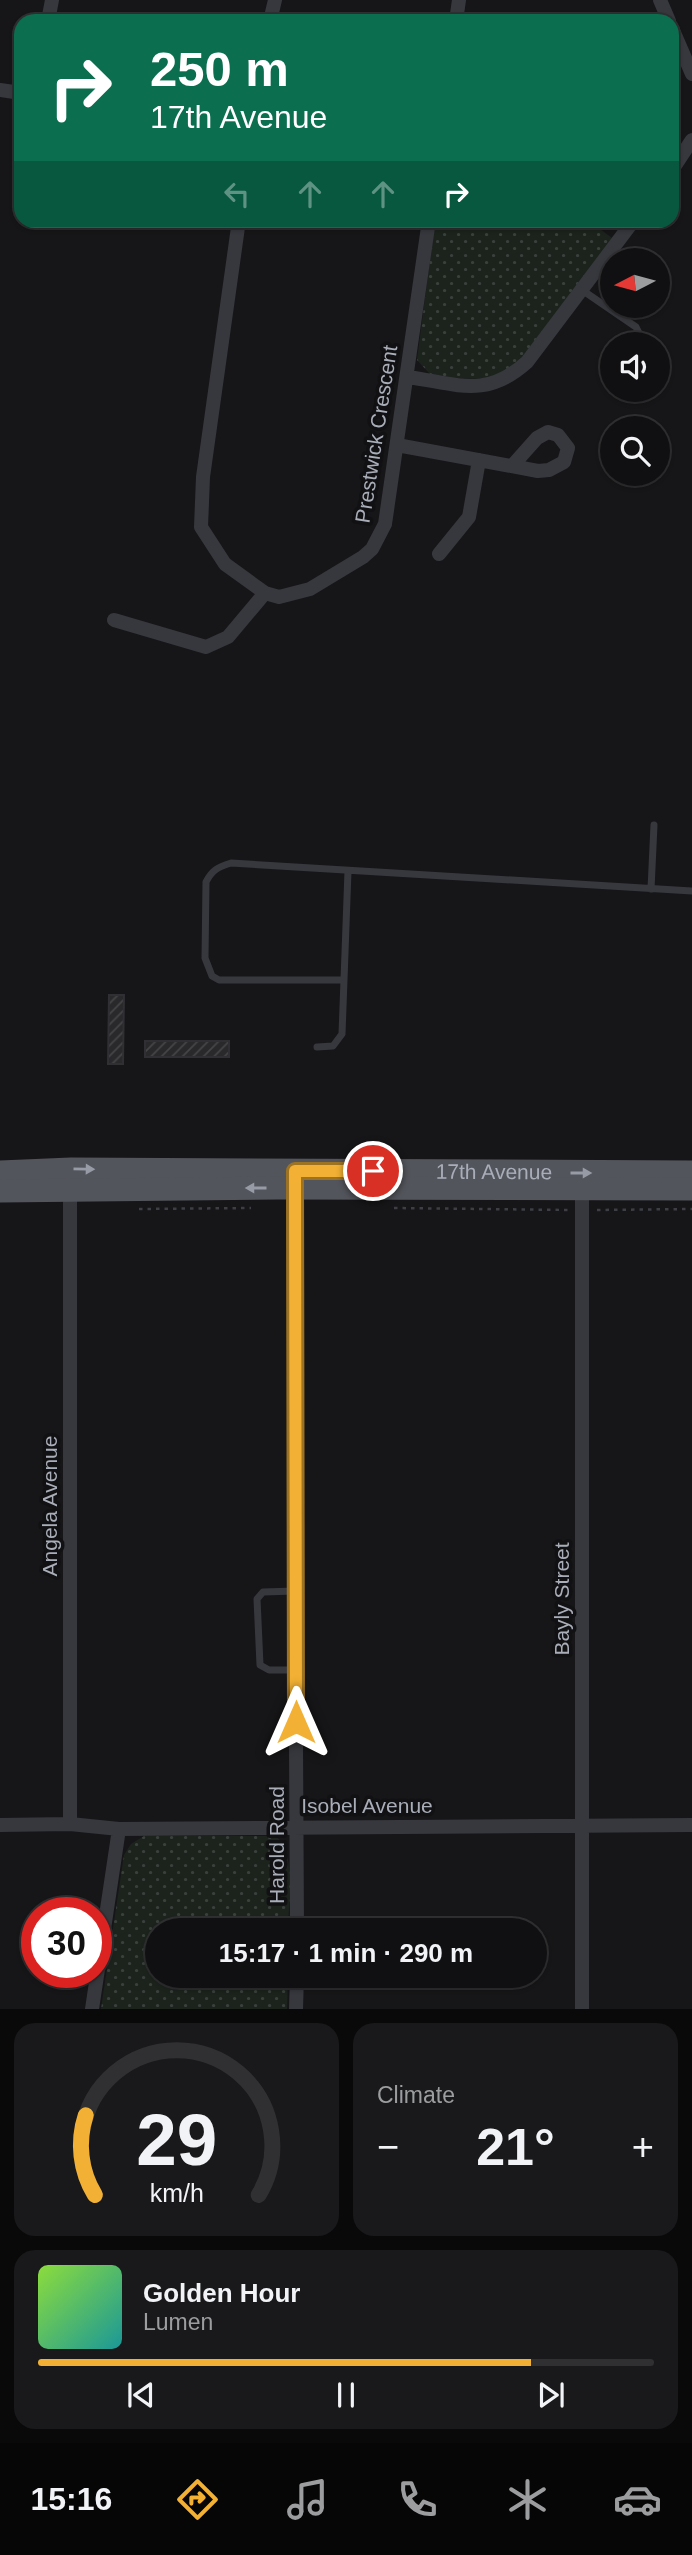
<!DOCTYPE html>
<meta charset="utf-8">
<style>
:root{--surface:#101012;--page:#19191b;--text:#f1f3f6;--muted:#9c9d9f;--line:#303032;--accent:#f2b134}
body{margin:0;font-family:Helvetica,sans-serif;background:var(--page);color:var(--text);height:100vh;display:flex;flex-direction:column;font-size:26px;white-space:nowrap}
*{box-sizing:border-box;margin:0}
p{font-size:23px;color:var(--muted)}
.icon{flex:none;width:38px;height:38px;fill:none;stroke:currentColor;stroke-width:2;stroke-linecap:round;stroke-linejoin:round}
.map{position:relative;height:2009px;overflow:hidden}
.drawer{display:flex;flex-direction:column;gap:14px;padding:14px;background:#09090a;flex:1}
.drawer>*{flex:none}
.banner{position:absolute;left:14px;top:14px;width:665px;height:214px;border-radius:21px;box-shadow:0 2px 5px #0004,0 0 0 2px var(--line);background:#0b6e4f;color:#fff;overflow:hidden}
.needle{width:46px;rotate:264deg}
.controls{position:absolute;left:600px;top:248px;display:grid;gap:14px}
.controls a{display:grid;place-items:center;width:70px;height:70px;border-radius:50%;background:var(--surface);box-shadow:0 2px 5px #0004,0 0 0 2px var(--line);font-size:35px}
.speed{position:absolute;left:21px;top:1897px;display:flex;gap:14px;font-size:35px;font-weight:700;text-align:center}
.speed>*{display:grid;place-content:center;width:91px;height:91px;border-radius:50%;background:var(--surface);box-shadow:0 2px 5px #0004,0 0 0 2px var(--line);line-height:1}
.speed .limit{border:10px solid #d22;background:#fff;color:#111}
.pin{position:absolute;display:grid;place-items:center;width:60px;height:60px;color:#fff;margin:-30px;border:4px solid #fff;border-radius:50%;box-shadow:0 2px 7px #0007}
.me{position:absolute;width:77px;margin:-38px;rotate:0deg;stroke-linejoin:round;filter:drop-shadow(0 0 5px #0008)}
.turn{display:flex;align-items:center;gap:24px;height:147px;padding:0 21px;font-size:32px}
.turn .icon{width:91px;height:91px;stroke-width:2.5}
.turn b{display:block;font-size:49px;line-height:60px}
.lanes{display:flex;align-items:center;height:66px;padding:0 21px;background:#0003;justify-content:center;gap:35px;direction:ltr}
.lanes .off{opacity:.35}
.big{font-size:52px;font-weight:700;line-height:1.1}
.drawer .tile{flex:1;display:flex;flex-direction:column;justify-content:center;gap:10px;min-width:0;padding:0 24px;border-radius:21px;background:var(--page)}
.drawer .dial{align-items:center;gap:0}
.dial svg{height:182px;overflow:visible;fill:none;stroke:var(--line);stroke-width:7;stroke-linecap:round;text-anchor:middle}
.dial text{fill:var(--text);stroke:none}
.song{display:flex;align-items:center;gap:21px}
.cover{width:84px;height:84px;border-radius:10px;background:linear-gradient(135deg,hsl(90 70% 55%),hsl(180 70% 35%))}
.played{height:7px;border-radius:4px;background:linear-gradient(90deg,var(--accent) 80%,var(--line) 80%)}
.keys{display:flex;justify-content:space-around;direction:ltr}
.heat{display:flex;justify-content:space-between;align-items:center;font-size:38px;direction:ltr}
.drawer .tiles{flex:1;display:grid;gap:14px;grid-template-columns:1fr 1fr}
.tile:last-child{grid-column:span 2}
.trip{position:absolute;left:145px;top:1918px;width:402px;height:70px;border-radius:35px;background:var(--surface);box-shadow:0 2px 5px #0004,0 0 0 2px var(--line);font-weight:700;line-height:70px;text-align:center}
.tabs{display:flex;height:112px;justify-content:space-around;align-items:center;background:#060607;color:var(--muted)}
.tabs .icon{width:49px;height:49px}
.tabs .selected{color:var(--accent)}
.tabs b{font-size:32px;color:var(--text)}
.map>svg:first-child{display:block}
.park{fill:url(#park-dots)}
.building{fill:url(#building-hatch);stroke:#303034;stroke-width:2}
.lines{fill:none;stroke-linecap:round;stroke-linejoin:round}
.path{stroke:#3d3f44;stroke-width:2.5;stroke-dasharray:3.5 5;stroke-linecap:butt}
.service{stroke:#37383d;stroke-width:7}
.minor{stroke:#37383d;stroke-width:14}
.primary{stroke:#53555c;stroke-width:23}
.oneway{fill:#979ba6}
.route-casing{stroke:#9d7322;stroke-width:18}
.route{stroke:#f2b134;stroke-width:12}
.labels{text-anchor:middle;dominant-baseline:central;stroke-width:7;stroke-linejoin:round;paint-order:stroke}
.street-label{font-size:21px;fill:#a8adb8;stroke:#111113}
</style>
<div class="map">
<svg width="692" height="2009" viewBox="0 0 692 2009">
<defs>
<pattern id="park-dots" width="8" height="8" patternUnits="userSpaceOnUse" patternTransform="scale(1.75)"><rect width="8" height="8" fill="#1c231d"/><path d="M2 2h.1M6 6h.1" fill="none" stroke="#3a403c" stroke-width="1.8" stroke-linecap="round"/></pattern>
<pattern id="building-hatch" width="6" height="6" patternUnits="userSpaceOnUse" patternTransform="scale(1.75)"><rect width="6" height="6" fill="#29292c"/><path d="M-1 1l2-2M0 6l6-6M5 7l2-2" fill="none" stroke="#454548"/></pattern>
</defs>
<rect width="100%" height="100%" fill="#161618"/>
<path class="park" d="M435,221h154l23,17 -92,126c-27,21 -58,15 -90,10l-13,-14z
M144,1836h131c22,14 13,69 13,94h-130v46h130l-1,33h-186l23,-154 7,-11z"/>
<path class="building" d="M109,995h15l-1,69h-15z
M145,1041h84v16h-84z"/>
<g class="lines">
<path class="path" d="M394,1208l176,2
M139,1209l112,-1
M597,1210l95,-1"/>
<path class="service" d="M582,290l54,37 5,10 -2,8
M651,889l3,-64
M344,980h-125l-7,-4 -7,-18 1,-76c6,-12 12,-15 25,-19l461,28
M317,1047l16,-1 9,-12 6,-163
M295,1591l-32,1 -6,7 3,66 9,5h26"/>
<path class="minor" d="M660,0l9,21
M48,21l4,-21
M270,21l5,-21
M456,21l3,-21
M672,28l20,46
M0,90l21,3
M672,170l20,-30
M239,220l-36,257 -2,50 24,37 40,29 14,4 31,-8 53,-32 9,-8 13,-25 44,-304
M408,377c50,7 78,22 119,-15l107,-142
M397,445l141,26 11,-1 15,-8 4,-14 -10,-13 -10,-3 -11,6 -25,28
M439,554l30,-37 10,-57
M114,620l92,27 22,-10 37,-44
M293,1183l4,747
M582,1189v820
M70,1824v-635
M0,1825l70,-1 49,5 573,-4
M92,2009l27,-180
M296,2009l1,-33"/>
<g class="primary">
<path id="s1" d="M0,1172l71,-3 621,3"/>
<path d="M0,1191l277,-3 415,1"/>
</g>
</g>
<defs><path id="oneway-solid" d="M-6-.8H1V-3.2L6.5 0L1 3.2V.8H-6Z" transform="scale(1.75)"/></defs>
<g class="oneway">
<use href="#oneway-solid" transform="translate(84 1169) rotate(1)"/>
<use href="#oneway-solid" transform="translate(581 1173)"/>
<use href="#oneway-solid" transform="translate(256 1188) rotate(180)"/>
</g>
<g class="lines">
<defs>
<path id="route" d="M296,1722l-1,-551h78"/>
</defs>
<use href="#route" class="route-casing"/>
<use href="#route" class="route"/>
</g>
<g class="labels">
<g class="street-label">
<text transform="translate(376 434) rotate(-81)">Prestwick Crescent</text>
<text stroke="none"><textPath href="#s1" startOffset="494">17th Avenue</textPath></text>
<text transform="translate(49 1506) rotate(-90)">Angela Avenue</text>
<text transform="translate(561 1599) rotate(-90)">Bayly Street</text>
<text x="367" y="1805">Isobel Avenue</text>
<text transform="translate(276 1845) rotate(-90)">Harold Road</text>
</g>
</g>
</svg>
<div class="controls">
<a><svg class="needle" viewBox="-14 -14 28 28"><path d="M0-13l5 13h-10z" fill="#e53935"/><path d="M0 13l5-13h-10z" fill="#9c9d9f"/></svg></a>
<a><svg class="icon" aria-label="sound" viewBox="0 0 24 24"><path d="M4 9h4l5-4v14l-5-4H4zM17 9q2 3 0 6"/></svg></a>
<a><svg class="icon" aria-label="search" viewBox="0 0 24 24"><circle cx="10" cy="10" r="6"/><path d="M15 15l6 6"/></svg></a>
</div>
<div class="speed"><div class="limit">30</div></div>
<div class="pin" style="left:373px;top:1171px;background:#d93025"><svg class="icon" aria-label="arrive" viewBox="0 0 24 24"><path d="M6 21V4h12l-3 4 3 4H6"/></svg></div>
<svg class="me" style="left:296px;top:1722px" viewBox="-20 -20 40 40"><path d="M0-17L14 15 0 8-14 15z" fill="#f2b134" stroke="#fff" stroke-width="4"/></svg>
<div class="trip">15:17 · 1 min · 290 m</div>
<div class="banner">
<div class="turn"><svg class="icon" aria-label="right" viewBox="0 0 24 24"><path d="M7 20v-9h11M14 6l5 5-5 5"/></svg><div><b>250 m</b>17th Avenue</div></div>
<div class="lanes"><svg class="icon off" aria-label="left" viewBox="0 0 24 24"><path d="M17 20v-9H6M10 6l-5 5 5 5"/></svg><svg class="icon off" aria-label="ahead" viewBox="0 0 24 24"><path d="M12 20V5M6 11l6-6 6 6"/></svg><svg class="icon off" aria-label="ahead" viewBox="0 0 24 24"><path d="M12 20V5M6 11l6-6 6 6"/></svg><svg class="icon" aria-label="right" viewBox="0 0 24 24"><path d="M7 20v-9h11M14 6l5 5-5 5"/></svg></div>
</div>
</div>
<section class="drawer">
<div class="tiles">
<div class="tile dial"><svg viewBox="0 0 100 80">
<path d="M14 69A42 42 0 1 1 86 69"/>
<path d="M14 69A42 42 0 0 1 10 34" stroke="#f2b134"/>
<text x="50" y="56" font-size="32" font-weight="700">29</text>
<text x="50" y="72" font-size="11">km/h</text>
</svg></div>
<div class="tile"><p>Climate</p>
<div class="heat"><a>−</a><b class="big">21°</b><a>+</a></div>
</div>
<div class="tile">
<div class="song"><i class="cover"></i><div><b>Golden Hour</b><p>Lumen</p></div></div>
<div class="played"></div>
<div class="keys"><svg class="icon" aria-label="previous" viewBox="0 0 24 24"><path d="M18 5L8 12l10 7zM5 5v14"/></svg><svg class="icon" aria-label="pause" viewBox="0 0 24 24"><path d="M8 5v14M16 5v14"/></svg><svg class="icon" aria-label="next" viewBox="0 0 24 24"><path d="M6 5l10 7-10 7zM19 5v14"/></svg></div>
</div>
</div>
</section>
<nav class="tabs">
<b>15:16</b>
<svg class="icon selected" aria-label="directions" viewBox="0 0 24 24"><path d="M12 3l9 9-9 9-9-9zM9 14v-3h6M13 9l2 2-2 2"/></svg>
<svg class="icon" aria-label="music" viewBox="0 0 24 24"><path d="M9 18V5l10-2v13"/><circle cx="6" cy="18" r="3"/><circle cx="16" cy="16" r="3"/></svg>
<svg class="icon" aria-label="phone" viewBox="0 0 24 24"><path d="M5 4h4l2 5-3 2q2 4 5 5l2-3 5 2v4C11 20 4 13 5 4z"/></svg>
<svg class="icon" aria-label="climate" viewBox="0 0 24 24"><path d="M12 3v18M4 7l16 10M4 17L20 7"/></svg>
<svg class="icon" aria-label="car" viewBox="0 0 24 24"><path d="M5 17H2v-5l4-1 3-4h7l3 4 3 1v5h-3M9 17h6M6 11h13"/><circle cx="7" cy="17" r="2"/><circle cx="17" cy="17" r="2"/></svg>
</nav>
